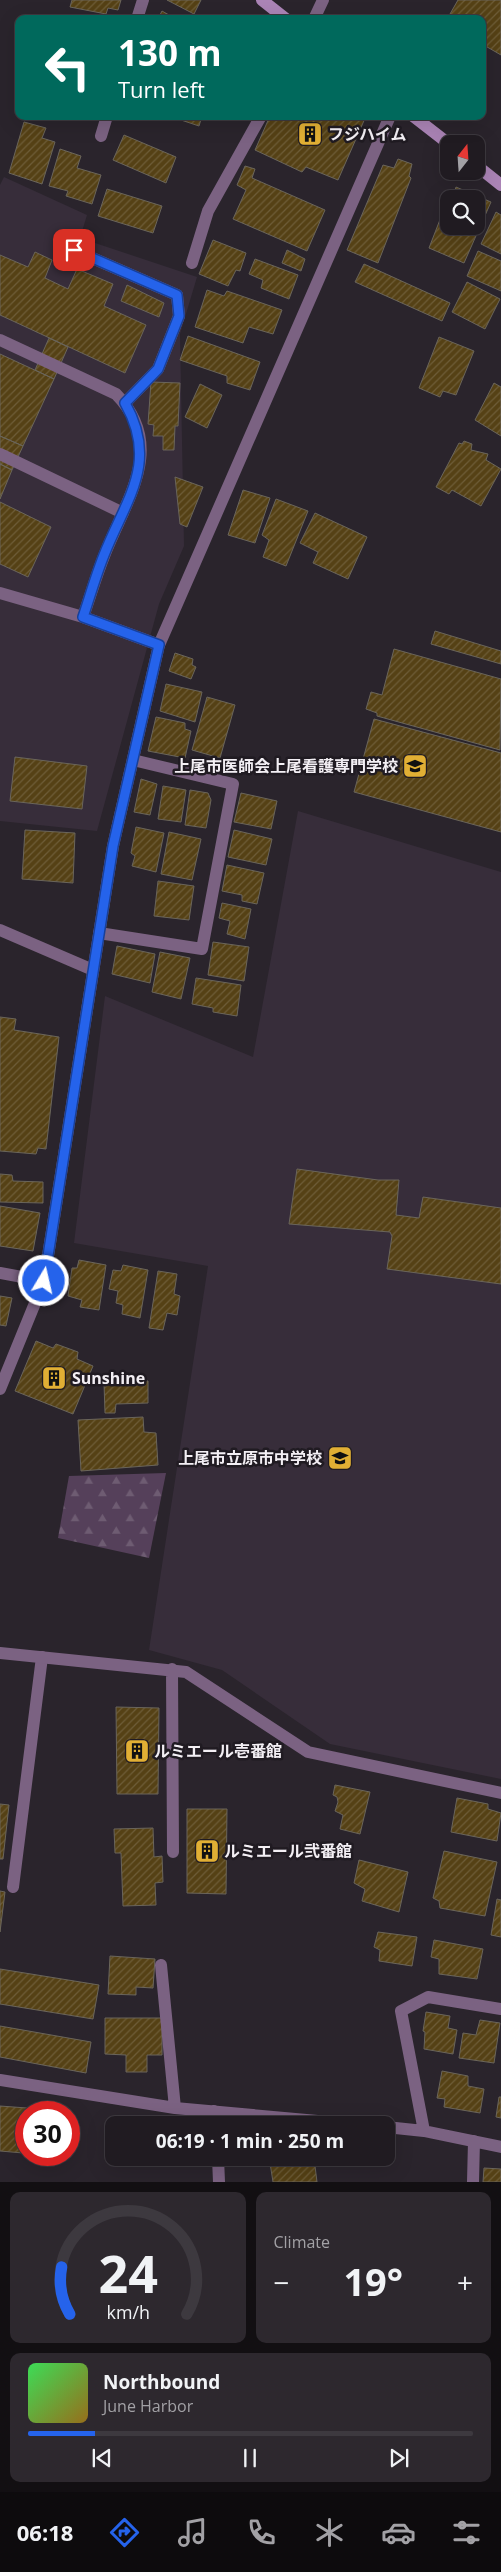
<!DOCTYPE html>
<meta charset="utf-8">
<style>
:root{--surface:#201b21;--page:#2d282e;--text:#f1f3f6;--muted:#a2a1a5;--line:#3d393f;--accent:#2563eb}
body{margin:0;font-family:"Open Sans","Noto Sans JP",sans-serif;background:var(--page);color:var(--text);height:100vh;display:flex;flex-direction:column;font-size:19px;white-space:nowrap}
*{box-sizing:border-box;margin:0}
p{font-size:16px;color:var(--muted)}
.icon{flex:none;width:28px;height:28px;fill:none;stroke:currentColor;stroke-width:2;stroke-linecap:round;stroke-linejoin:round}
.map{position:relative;height:2182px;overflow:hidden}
.details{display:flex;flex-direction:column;gap:10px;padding:10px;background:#120f12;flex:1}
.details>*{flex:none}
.banner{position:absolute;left:15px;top:15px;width:471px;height:105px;border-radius:10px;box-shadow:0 5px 20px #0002,0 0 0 1px var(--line);background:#00695c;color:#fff;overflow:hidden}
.needle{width:32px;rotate:17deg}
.fabs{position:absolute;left:440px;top:135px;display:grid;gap:10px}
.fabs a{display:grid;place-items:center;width:45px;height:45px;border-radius:10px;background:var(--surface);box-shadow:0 5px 20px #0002,0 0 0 1px var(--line);font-size:25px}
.speed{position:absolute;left:15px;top:2101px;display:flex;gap:10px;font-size:25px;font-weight:700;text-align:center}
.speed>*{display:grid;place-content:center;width:65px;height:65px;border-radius:50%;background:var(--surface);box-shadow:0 5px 20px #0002,0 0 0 1px var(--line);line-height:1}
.speed .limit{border:8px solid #d22;background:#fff;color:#111}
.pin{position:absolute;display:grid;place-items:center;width:42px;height:42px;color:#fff;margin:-21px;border-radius:10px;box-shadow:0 2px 8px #0006}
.me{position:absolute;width:55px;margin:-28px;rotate:9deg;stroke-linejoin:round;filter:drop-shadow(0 0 4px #0008)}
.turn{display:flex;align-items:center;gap:18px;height:105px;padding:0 20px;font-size:22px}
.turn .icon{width:65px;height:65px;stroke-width:2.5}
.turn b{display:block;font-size:35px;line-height:42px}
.big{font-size:38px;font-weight:700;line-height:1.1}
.details .widget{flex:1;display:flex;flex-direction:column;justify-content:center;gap:8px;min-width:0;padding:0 18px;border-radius:10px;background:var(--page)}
.details .dial{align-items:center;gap:0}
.dial svg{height:130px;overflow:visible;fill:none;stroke:var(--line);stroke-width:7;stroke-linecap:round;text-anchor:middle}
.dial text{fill:var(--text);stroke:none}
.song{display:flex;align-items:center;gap:15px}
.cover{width:60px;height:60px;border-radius:8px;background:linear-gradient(135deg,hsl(130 70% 55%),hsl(40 70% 35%))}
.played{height:5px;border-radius:2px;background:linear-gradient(90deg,var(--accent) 15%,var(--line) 15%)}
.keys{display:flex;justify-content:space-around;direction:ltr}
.heat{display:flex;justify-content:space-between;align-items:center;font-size:28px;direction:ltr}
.details .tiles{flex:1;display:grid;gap:10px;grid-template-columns:1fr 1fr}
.widget:last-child{grid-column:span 2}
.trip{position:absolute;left:105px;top:2116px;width:290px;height:50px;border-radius:10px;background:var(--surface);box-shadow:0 5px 20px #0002,0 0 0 1px var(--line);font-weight:700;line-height:50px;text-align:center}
.dock{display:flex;height:80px;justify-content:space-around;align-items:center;background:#0d0b0d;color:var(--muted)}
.dock .icon{width:35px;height:35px}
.dock .current{color:var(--accent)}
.dock b{font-size:22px;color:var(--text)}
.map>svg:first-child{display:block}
.built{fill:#372d3a}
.forest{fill:url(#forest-firs)}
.building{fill:url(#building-hatch);stroke:#6a655b}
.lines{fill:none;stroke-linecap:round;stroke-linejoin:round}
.lane{stroke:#7b6282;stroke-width:12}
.street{stroke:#7b6282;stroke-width:12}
.secondary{stroke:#ab84b6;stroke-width:12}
.route-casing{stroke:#184099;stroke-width:12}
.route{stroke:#2563eb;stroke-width:9}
.labels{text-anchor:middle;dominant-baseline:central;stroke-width:5;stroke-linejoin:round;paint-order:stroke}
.poi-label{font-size:16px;font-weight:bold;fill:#f3eff4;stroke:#201b22;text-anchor:start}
</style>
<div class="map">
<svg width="501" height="2182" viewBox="0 0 501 2182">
<defs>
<pattern id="forest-firs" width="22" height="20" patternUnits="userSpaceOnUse" patternTransform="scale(1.25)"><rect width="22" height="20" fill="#55405a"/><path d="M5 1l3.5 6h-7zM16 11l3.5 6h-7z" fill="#6e5c72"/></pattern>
<pattern id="building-hatch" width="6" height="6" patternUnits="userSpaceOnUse" patternTransform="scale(1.25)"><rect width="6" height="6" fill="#554115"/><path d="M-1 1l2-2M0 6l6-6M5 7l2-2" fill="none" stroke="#6e5d38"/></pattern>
</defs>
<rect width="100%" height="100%" fill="#2a242c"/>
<path class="built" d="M4,177l83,38 -7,23 117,39 -17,57 4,212 -25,58 -62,227 -97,-10v-636z
M298,811l203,61v907l-171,-35 -108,-74 -73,-20 59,-384 -134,-23 31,-247 148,61z"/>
<path class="forest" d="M166,1473l-17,85 -91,-20 11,-62z"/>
<path class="building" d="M72,0h49l-3,10 -10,-2 -2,6 -36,-7z
M167,0h34l-7,14z
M458,0h43v55l-19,-11v-25h-24l-8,-5z
M162,11l14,8h-18z
M169,116h33l-3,10z
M270,116l42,2 54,-2 -28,64 -32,-13 -4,5 -47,-22z
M24,122l22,6 -4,10 13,4 -13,42 -33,-11z
M124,135l52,22 -10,26 -53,-23z
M60,149l21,7 -4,12 24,7 -9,29 -26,-8 2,-5 -19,-5z
M398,159l14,5 -3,12 2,2 -33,85 -31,-13 36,-85 11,3z
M245,166l10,3 -3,9 73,32 -18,41 -74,-32 13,-29 -9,-5z
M456,187l35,15 -27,61 -35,-15 19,-49 1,27h27v-27h-24z
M107,189l55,17 -9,27 -55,-17z
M496,212l5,3v39l-20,-10z
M213,240l33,13 -6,18 -4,-1 -8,16 -29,-12z
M287,250l18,9 -4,12 -19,-8z
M478,251l23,10v30l-34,-15z
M35,252l17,8 -7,18 23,11 9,-20 36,15 -9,22 42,19 -21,48 -125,-58v-60l28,12z
M255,259l43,16 -9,24 -28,-11 2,-8 -14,-6z
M364,264l86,39 -8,18 -87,-39z
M467,282l33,17 -15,30 -33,-17z
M127,285l37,18 -5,14 -38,-16z
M207,290l17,6 3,-5 55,19 -9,24 -24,-7 -6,16 -48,-16z
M188,336l72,26 -10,28 -23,-7v-7l-47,-16z
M439,337l35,14 -18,44 -13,-4 -3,6 -21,-9z
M49,338l19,9 -14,32 -19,-9z
M0,354l54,25 -31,67 -23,-10z
M151,382l29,1 -2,43h-3l-1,24h-11v-14h-10l1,-11 -6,-1z
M494,383l7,4v49l-26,-16z
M200,384l22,11 -15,33 -22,-11z
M0,436l23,10 -11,24 -12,-6z
M464,441l8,3 -1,6 17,4 -2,6 15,9 -20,37 -29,-16 -3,4 -13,-7 23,-44 3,1z
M0,464l12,6 -12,29z
M175,477l28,10 -16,40 -7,-3z
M243,490l27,8 -15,45 -27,-8z
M276,499l32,12 -22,55 -23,-9 6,-17 -7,-5z
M0,502l51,25 -23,50 -28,-13z
M315,513l52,24 -19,42 -35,-16 5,-11 -18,-9z
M435,631l66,20v13l-70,-20z
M394,649l107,30 -1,71 -123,-34v-3l-11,-4 5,-17 11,3z
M175,653l18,6 -1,6 4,2 -5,12 -22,-8z
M166,684l36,8 -7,30 -35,-11z
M207,697l28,8 -15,53 -28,-8z
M156,717l29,6v6l6,2 -6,27 -37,-7z
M374,719l127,34v79l-147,-40z
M15,757l72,9 -5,43 -72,-8z
M141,779l16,5 -7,31 -16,-3z
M163,786l23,4 -5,32 -23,-3z
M190,790l18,3 3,7 -5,28 -21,-3z
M241,793l36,8 -6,28 -37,-7z
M136,827l28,6 -8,39 -24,-6 3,-10 -4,-3z
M25,830l50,3 -2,50 -51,-4z
M234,830l38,9 -6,26 -38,-8z
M169,832l32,7 -9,41 -31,-6z
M227,865l37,8 -7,31 -15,-3v-6l-20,-4z
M158,881l36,5 -5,34 -35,-4z
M222,903l29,6 -6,30 -18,-5 3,-13 -11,-3z
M213,942l36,5 -5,34 -36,-6z
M117,946l38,8 -5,29 -38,-9z
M160,952l30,6 -9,41 -29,-7z
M196,978l45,7 -4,31 -24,-4v-4l-21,-4z
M0,1017l16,2 -2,11 45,7 -13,112 -8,-1 -2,6 -36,-3z
M297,1169l81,11h21l-3,35 23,3 4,-21 78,11v76l-114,-15 5,-33 -2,-4 -101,-8z
M0,1174l12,1 1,6 30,1v21l-43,-1z
M0,1206l40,7 -7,38 -33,-5z
M79,1260l27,5 -7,45 -19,-3 2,-7 -14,-4 4,-28h5z
M123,1265l25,5 -8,48 -18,-4 1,-9 -7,-2 2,-12 -9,-2 4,-19 8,1z
M158,1271l19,3 -3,20 6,2 -3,19 -10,-2 -4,17 -14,-2z
M0,1296l12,2 -6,28 -6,-1z
M36,1341l17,7 3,-4 22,8 -1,7 16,7 -20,48 -58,-23z
M148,1381v22l-32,1 -1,9h-10l-1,-30z
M143,1417l1,15 12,1 2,32 -77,6 -3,-51z
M116,1707l43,1 -1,86h-41z
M335,1785l35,7 -10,42 -20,-5 3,-14 -8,-4 3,-9 -1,-5 -4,-2z
M457,1798l31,6v5l13,4 -4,28 -46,-9z
M0,1804l9,1 -6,54h-3z
M187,1809h40l-1,85 -39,-1z
M153,1828l1,29 8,-1 1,26 -8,1 1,22 -33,1 -2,-53h-6l-1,-24z
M444,1851l53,11 -12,54 -45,-8 -1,-7 -6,-3z
M359,1860l49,12 -9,40 -37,-11 3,-12 -11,-6z
M0,1891l5,1 -5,40z
M497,1899l4,1v37l-10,-2z
M378,1932l39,5 -5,29 -33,-5 1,-11 -6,-3z
M434,1940l49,9 -6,30 -38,-5v-15l-8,-2z
M110,1956l45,3 -2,29 -17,-1v8l-28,-1z
M0,1969l99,16 -6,34 -93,-15z
M426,2012l24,4 -2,12 9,2 -4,24 -29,-5 1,-17 -2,-1z
M105,2018h57v37h-15v17h-21v-17l-21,-1z
M480,2020l20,3 -6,40 -35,-5 4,-25 13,2z
M0,2026l91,16 -5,31 -86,-16z
M442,2071l26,5v10l16,3 -4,24 -36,-6 1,-8 -8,-1z
M499,2097h2v21l-5,-1z
M0,2106l27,2 -4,45 -23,-2z
M297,2158h17l3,24h-44l-3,-19z
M484,2168l17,1v13h-18z"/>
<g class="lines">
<path class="lane" d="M74,250l103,45 2,21 -21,53 -33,34
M192,263l16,-52 53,-95
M0,340l116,54c52,53 9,107 -12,162 -8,20 -14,41 -21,61
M0,454l123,59
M0,593l83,24 76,28
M0,930l93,40
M99,933l103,16 31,-165 -100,-24
M13,1887l29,-230"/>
<path class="street" d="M137,19l6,-19
M314,19l9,-19
M101,136l6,-20
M0,1273l44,8
M0,1389l44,-108 69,-435 46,-201 231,-529
M0,1653l186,19 122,80 193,41
M172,1669l1,183
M161,1965l14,143
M0,2080l175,28 187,17
M214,2111l1,14
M386,2127l38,4 77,16
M424,2131l-23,-120 27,-14 73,12
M218,2158l1,24
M473,2182l1,-41"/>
<path class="secondary" d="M262,0l24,19
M413,116l36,28
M476,165l25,20"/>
</g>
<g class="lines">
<defs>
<path id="route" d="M44,1281l69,-435 46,-201 -76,-28c7,-21 13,-42 21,-62 22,-56 55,-92 21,-152l33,-34 21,-53 -2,-21 -103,-45"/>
</defs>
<use href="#route" class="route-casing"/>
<use href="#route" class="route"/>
</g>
<defs>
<symbol id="building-square" viewBox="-11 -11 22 22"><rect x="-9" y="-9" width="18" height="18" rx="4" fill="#e1af34" stroke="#201b22"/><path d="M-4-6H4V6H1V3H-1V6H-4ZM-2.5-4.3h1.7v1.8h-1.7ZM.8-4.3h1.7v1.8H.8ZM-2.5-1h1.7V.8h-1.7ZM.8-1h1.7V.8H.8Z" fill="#111"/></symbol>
<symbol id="university-square" viewBox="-11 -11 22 22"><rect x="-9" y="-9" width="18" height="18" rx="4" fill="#e1af34" stroke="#201b22"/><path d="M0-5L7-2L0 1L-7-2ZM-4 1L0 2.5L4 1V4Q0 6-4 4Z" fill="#111"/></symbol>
<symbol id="school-square" viewBox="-11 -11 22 22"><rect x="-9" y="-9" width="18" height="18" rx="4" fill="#e1af34" stroke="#201b22"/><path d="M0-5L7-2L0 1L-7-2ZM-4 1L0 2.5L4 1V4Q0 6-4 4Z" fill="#111"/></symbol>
</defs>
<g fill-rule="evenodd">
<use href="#building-square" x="296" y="120" width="28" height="28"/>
<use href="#university-square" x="401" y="752" width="28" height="28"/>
<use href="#building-square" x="40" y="1364" width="28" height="28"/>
<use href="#school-square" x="326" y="1444" width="28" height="28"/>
<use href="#building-square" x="123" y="1737" width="28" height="28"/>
<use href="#building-square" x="193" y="1837" width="28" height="28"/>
</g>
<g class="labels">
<g class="poi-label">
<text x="328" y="134">フジハイム</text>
<text x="398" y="766" text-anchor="end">上尾市医師会上尾看護専門学校</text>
<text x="72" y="1378">Sunshine</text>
<text x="322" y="1458" text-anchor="end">上尾市立原市中学校</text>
<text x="154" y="1751">ルミエール壱番館</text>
<text x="224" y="1851">ルミエール弐番館</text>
</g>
</g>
</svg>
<div class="fabs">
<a><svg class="needle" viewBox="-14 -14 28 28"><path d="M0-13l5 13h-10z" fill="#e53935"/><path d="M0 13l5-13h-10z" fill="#a2a1a5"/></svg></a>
<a><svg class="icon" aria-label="search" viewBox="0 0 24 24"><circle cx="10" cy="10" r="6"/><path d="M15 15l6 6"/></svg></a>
</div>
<div class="speed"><div class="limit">30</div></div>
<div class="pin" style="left:74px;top:250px;background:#d93025"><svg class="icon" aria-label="arrive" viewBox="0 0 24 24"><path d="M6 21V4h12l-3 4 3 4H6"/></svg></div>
<svg class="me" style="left:44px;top:1281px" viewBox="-20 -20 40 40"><circle r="17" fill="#2563eb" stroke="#fff" stroke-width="3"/><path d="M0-11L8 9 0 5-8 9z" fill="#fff"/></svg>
<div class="trip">06:19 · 1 min · 250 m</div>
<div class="banner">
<div class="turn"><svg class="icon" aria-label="left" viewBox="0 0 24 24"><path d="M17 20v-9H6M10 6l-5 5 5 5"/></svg><div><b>130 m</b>Turn left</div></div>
</div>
</div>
<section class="details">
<div class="tiles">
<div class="widget dial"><svg viewBox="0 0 100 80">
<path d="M14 69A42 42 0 1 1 86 69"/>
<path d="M14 69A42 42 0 0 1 9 40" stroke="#2563eb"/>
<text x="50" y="56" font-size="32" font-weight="700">24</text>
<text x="50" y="72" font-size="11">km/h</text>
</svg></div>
<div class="widget"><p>Climate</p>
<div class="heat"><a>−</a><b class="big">19°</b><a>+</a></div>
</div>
<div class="widget">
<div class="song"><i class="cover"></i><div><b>Northbound</b><p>June Harbor</p></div></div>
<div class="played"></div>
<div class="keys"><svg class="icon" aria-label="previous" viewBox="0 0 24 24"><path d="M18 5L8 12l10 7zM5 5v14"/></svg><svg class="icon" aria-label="pause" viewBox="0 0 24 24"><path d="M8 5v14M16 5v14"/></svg><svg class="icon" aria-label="next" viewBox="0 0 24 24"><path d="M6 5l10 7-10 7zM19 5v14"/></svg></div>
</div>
</div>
</section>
<nav class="dock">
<b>06:18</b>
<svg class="icon current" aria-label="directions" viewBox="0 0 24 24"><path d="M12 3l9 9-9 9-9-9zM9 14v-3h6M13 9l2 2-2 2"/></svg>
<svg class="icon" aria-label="music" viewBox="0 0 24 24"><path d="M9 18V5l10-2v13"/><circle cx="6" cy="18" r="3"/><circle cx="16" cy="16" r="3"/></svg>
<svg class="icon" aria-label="phone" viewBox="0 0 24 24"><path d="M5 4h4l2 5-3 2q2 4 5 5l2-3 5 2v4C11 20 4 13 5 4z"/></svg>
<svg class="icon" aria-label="climate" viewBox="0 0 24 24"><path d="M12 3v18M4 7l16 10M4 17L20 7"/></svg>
<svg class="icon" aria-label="car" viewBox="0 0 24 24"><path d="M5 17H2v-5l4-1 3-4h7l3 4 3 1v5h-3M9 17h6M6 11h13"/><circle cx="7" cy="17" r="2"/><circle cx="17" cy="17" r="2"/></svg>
<svg class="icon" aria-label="filters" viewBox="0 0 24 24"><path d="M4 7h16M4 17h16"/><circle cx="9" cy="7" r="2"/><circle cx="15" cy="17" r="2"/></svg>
</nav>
